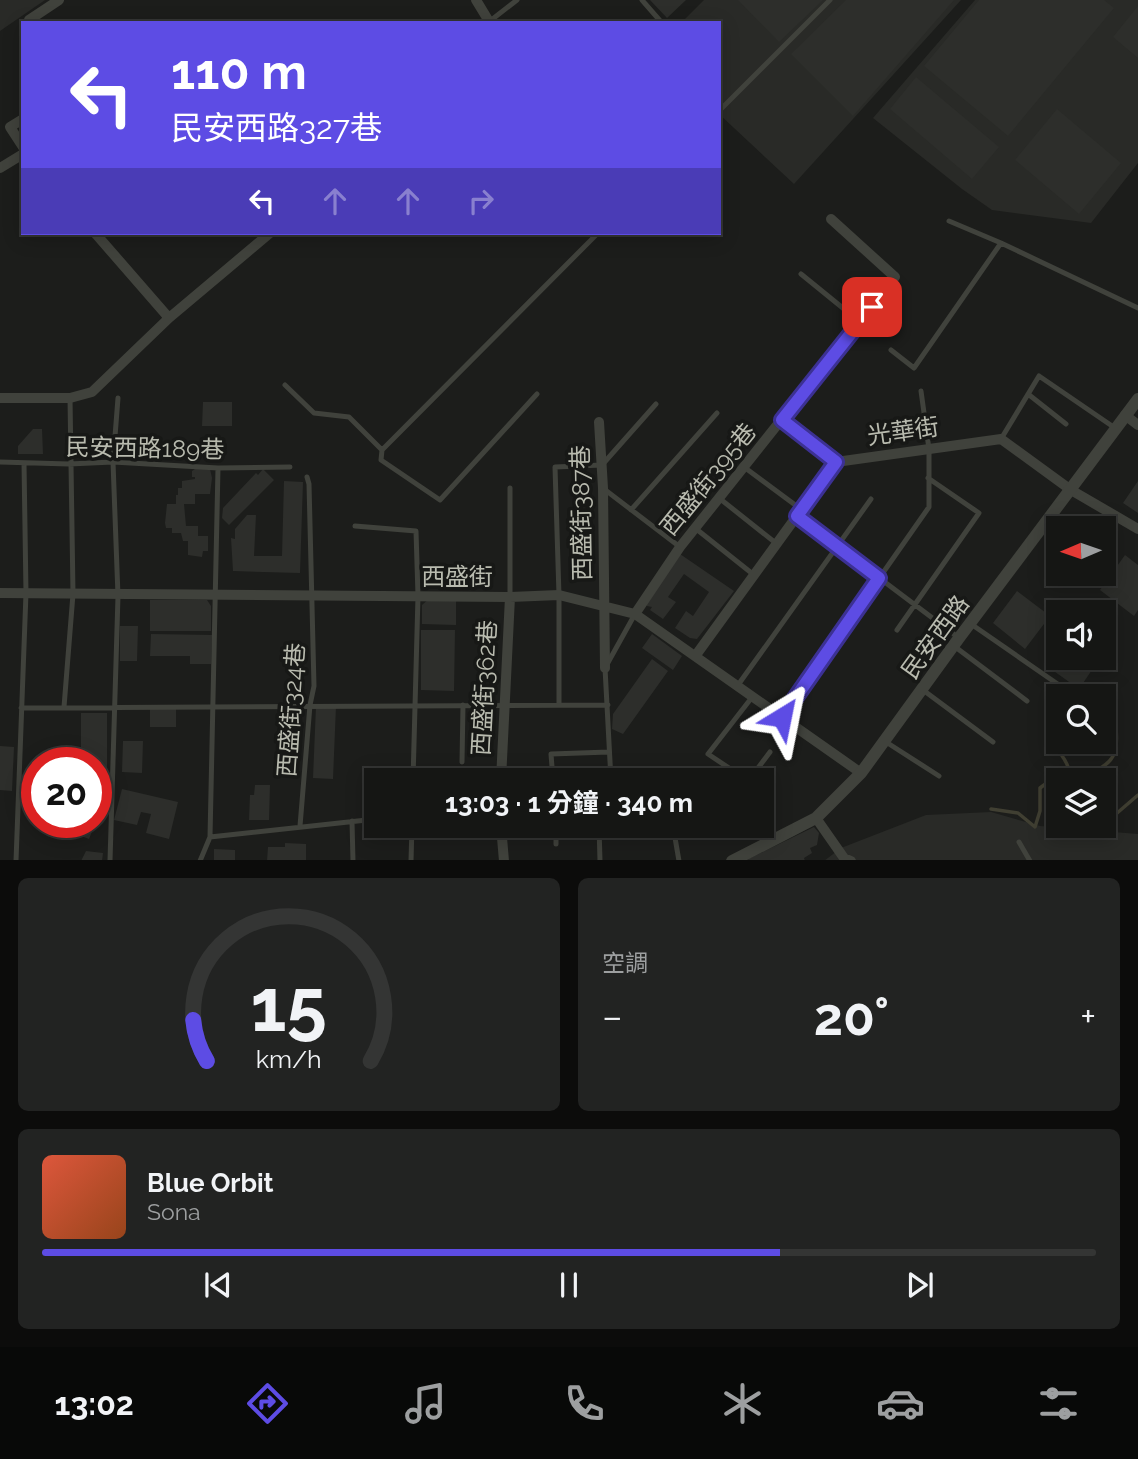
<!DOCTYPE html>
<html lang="zh-TW">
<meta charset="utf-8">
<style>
:root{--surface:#151614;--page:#222322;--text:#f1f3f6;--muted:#9d9fa0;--line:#343534;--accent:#5d4ce4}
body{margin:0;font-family:Raleway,"Noto Sans TC",sans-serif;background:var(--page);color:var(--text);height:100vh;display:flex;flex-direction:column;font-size:26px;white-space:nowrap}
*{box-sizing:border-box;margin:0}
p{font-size:23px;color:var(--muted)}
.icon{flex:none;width:38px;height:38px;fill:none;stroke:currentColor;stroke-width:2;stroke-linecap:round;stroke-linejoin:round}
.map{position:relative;height:860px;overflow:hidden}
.panel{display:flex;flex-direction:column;gap:18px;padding:18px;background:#0c0c0b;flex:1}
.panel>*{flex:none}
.top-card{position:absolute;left:21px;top:21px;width:700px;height:214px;border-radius:0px;box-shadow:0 4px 18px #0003,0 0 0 2px var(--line);background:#5d4ce4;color:#fff;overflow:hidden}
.needle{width:46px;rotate:268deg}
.fabs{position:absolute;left:1046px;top:516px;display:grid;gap:14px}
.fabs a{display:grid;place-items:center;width:70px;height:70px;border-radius:0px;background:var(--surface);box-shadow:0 4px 18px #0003,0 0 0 2px var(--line);font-size:35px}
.speed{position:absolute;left:21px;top:747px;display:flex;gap:14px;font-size:35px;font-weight:700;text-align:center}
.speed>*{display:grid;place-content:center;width:91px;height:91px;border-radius:50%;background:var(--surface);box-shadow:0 4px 18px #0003,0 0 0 2px var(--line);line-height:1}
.speed .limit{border:10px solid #d22;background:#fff;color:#111}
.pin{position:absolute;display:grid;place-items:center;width:60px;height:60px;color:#fff;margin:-30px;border-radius:14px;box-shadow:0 4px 10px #0006}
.me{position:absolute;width:77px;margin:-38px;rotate:35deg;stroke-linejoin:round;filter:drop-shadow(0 0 5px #0008)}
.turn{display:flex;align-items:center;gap:24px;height:147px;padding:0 35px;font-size:32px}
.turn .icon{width:91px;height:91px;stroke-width:2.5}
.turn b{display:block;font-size:49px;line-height:60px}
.lanes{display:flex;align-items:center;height:66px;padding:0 35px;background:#0003;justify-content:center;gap:35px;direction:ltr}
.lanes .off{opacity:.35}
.big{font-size:52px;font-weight:700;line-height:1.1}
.panel .widget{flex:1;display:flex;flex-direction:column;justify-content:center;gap:10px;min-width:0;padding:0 24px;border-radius:10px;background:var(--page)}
.panel .dial{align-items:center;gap:0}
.dial svg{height:182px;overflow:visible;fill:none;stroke:var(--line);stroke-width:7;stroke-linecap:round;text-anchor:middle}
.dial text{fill:var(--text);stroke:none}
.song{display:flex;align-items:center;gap:21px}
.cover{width:84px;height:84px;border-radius:10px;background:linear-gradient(135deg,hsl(10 70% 55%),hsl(20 70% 35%))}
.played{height:7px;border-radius:4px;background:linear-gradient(90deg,var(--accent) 70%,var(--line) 70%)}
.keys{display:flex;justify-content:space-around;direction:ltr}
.heat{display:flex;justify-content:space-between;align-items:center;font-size:38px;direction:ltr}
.panel .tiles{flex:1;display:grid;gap:18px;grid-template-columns:1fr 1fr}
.widget:last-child{grid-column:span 2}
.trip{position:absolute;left:364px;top:768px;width:410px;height:70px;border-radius:0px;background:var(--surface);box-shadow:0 4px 18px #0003,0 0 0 2px var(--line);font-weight:700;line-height:70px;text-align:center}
.tab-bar{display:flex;height:112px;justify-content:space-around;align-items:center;background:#080908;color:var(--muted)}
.tab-bar .icon{width:49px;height:49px}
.tab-bar .on{color:var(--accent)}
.tab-bar b{font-size:32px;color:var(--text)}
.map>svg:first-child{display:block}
.built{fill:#292a27}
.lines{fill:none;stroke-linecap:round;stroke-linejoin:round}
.stream{stroke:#403f32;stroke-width:3.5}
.building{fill:#2d2e2b}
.service{stroke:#40423c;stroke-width:5}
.minor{stroke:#40423c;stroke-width:10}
.tertiary{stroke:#40423c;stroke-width:12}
.route-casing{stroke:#3c3194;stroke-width:18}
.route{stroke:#5d4ce4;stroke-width:12}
.labels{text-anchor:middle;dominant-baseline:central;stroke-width:7;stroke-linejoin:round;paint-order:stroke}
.street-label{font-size:24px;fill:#b9bbaf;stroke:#171816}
</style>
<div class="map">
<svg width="1138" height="861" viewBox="0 0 1138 861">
<rect width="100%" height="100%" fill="#1c1d1b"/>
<path class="built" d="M0,0h45l-45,31z
M704,0h257l-167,184 -75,-70v-91h-38z
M975,0h163v163l-47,60 -99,-13 -30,-21 -89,-71z
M991,812l49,14 98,8v26l-314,1 17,-13 85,-33z"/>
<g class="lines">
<path class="stream" d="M1088,780c4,-9 9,-9 17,-15 13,-9 12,-24 11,-38l-12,-10
M991,809l27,4 17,14 5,-16v-23l28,-21c-5,-16 -23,-24 -9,-40
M1104,820h5l29,-25"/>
</g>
<path class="building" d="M650,0h36l-19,18z
M738,0h85l-44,42z
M846,0h108l-101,116 -62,-62z
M979,0h125l10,8 -106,128 -84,-70z
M1138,6v52l-25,-21z
M916,77l83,70 -27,32 -82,-70z
M1057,109l64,54 -42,51 -64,-54z
M203,402h29v24h-30z
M33,429h9l1,25h-25v-8z
M195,469h15l2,9 -2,16h-15v10h-11l2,22h12v10h10v15h-5l-1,6 -14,-2v-14h-5l-2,-8h-9v-5h-6l-1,-5 2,-19h9v-9h2v-7h4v-7l13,-2v-2h-3v-6z
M263,469l11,11 -45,45 -7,-7 1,-10 33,-35 2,2z
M284,481l19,1 -3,91 -67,-2 -2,-33 4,1v-10l12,-14h9l-2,41h28z
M1138,481v32l-15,-10z
M1070,516l18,12h-27z
M1059,532v27l-13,-9z
M680,554l54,37 -37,48 -7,-1 -15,-10 11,-17 7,5 16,-24 -25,-18 -16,23 8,5 -13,17 -13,-9 2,-3 -5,-1 -2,-5z
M1125,555l13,10v45l-4,6 -34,-26z
M1017,591l33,25 -25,33 -32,-26z
M430,598h26v27l-34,-1v-19z
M150,600h57l4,6v25h-61z
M120,626h18l-1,35h-17z
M421,630h34l-1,61 -33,-1z
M151,634l61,1 -1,29h-21v-8h-40z
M652,634l30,22 -9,14 -31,-22z
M1059,644v14h41l-21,31 -35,-25z
M652,659l16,12 -45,63 -11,-5 1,-15z
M316,706h20l-3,73 -20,-1z
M150,709h26v18h-26z
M81,713h26v59l-11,1v-10h-15z
M123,741h20l-1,32 -20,-1z
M0,746l14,1 -2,44 -12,-1z
M255,785h15l-1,35h-20l1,-25h4z
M122,789l56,13 -9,37 -23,-6 5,-19 -10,-2 -4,13 -23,-5z
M92,822l3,2 -6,15 -41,-16z
M814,827l5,6 -2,12 -7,3 2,5 -8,5 1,3h-56l-1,-2z
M285,843l21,1v17h-39l1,-14h17z
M214,849l21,1v11h-21z
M86,851l17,2 -1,8h-21z"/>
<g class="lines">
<path class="service" d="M642,0l20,23
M490,21l27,-21
M719,111l111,-111
M949,221l52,22
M801,274l59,48
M891,350l23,18 87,-125 137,65
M285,385l29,28 35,4 33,33 -1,10 59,40 97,-106
M1028,394l38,30
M782,420l54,42
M1001,439l38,-63 76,52
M382,450l216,-217
M0,462l69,2 44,-2 105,6 72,-1
M744,467l58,43
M510,488v109
M604,489l76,58
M719,498l58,46
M631,510l86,-97
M797,516l162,122
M355,526l61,5 2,65 -5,184
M695,528l59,47
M971,624l101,70
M897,630l82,-117 -51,-35
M954,646l73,55
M738,685l133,-186
M923,690l70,52
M559,705v-110l-4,-128 47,-2 54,-61
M64,707l9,-113 -3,-196
M21,708l587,-3
M782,717l147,-210v-58l-8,-58
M886,742l53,34
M462,762l1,-57
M553,780l-2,-26 58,-2
M611,780l-6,-112 30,-54
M645,780l15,-6
M747,780l-39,-26 45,-58
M749,780l21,-28
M352,821l1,40
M300,826l10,-121 4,-19 -5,-202 -2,-7
M556,826v18
M599,826l1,35
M673,826l6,35
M210,837l166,-18
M1019,842l11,19
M16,861l10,-268 -2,-130
M110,861l8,-265 -5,-134 5,-64
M200,861l10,-24 8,-369
M411,861l1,-35"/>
<path class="minor" d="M476,0l14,23
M31,23l-2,-3 30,-20
M23,119l-13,8 13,20
M0,168l23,-14
M95,233l74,85 101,-85
M0,398h70l22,-6 77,-74
M1125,415l13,10
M599,422l4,66 2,180
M0,593l510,4 49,-2 76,19 226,159
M635,614l45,-67 215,-270 -64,-58
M696,655l140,-193 165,-23 70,51 67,39
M501,780l9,-183
M816,818l28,40 7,3
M501,826l3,35"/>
<path class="tertiary" d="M732,861l84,-43 45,-45 98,-135 179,-239"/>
</g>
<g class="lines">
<defs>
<path id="route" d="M782,717l97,-139 -82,-62 39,-54 -54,-42 90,-113"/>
</defs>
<use href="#route" class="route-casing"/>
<use href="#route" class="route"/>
</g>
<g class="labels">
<g class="street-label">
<text transform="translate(903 431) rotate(-8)">光華街</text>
<text transform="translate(145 448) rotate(1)">民安西路189巷</text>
<text transform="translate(708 479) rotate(-51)">西盛街395巷</text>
<text transform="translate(581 513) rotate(-91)">西盛街387巷</text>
<text x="457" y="576">西盛街</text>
<text transform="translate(935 637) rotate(-54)">民安西路</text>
<text transform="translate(484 688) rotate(-87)">西盛街362巷</text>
<text transform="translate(291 710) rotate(-86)">西盛街324巷</text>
</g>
</g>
</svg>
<div class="fabs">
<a><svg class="needle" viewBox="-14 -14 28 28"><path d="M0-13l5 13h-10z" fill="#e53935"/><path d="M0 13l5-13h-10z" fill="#9d9fa0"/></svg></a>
<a><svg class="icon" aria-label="sound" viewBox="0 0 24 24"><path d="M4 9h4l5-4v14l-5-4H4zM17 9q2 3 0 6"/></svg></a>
<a><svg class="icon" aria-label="search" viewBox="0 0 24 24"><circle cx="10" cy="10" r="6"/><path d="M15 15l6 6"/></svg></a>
<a><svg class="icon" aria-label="layers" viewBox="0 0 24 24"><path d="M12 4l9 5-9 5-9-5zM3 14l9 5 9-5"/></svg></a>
</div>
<div class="speed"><div class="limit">20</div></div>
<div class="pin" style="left:872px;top:307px;background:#d93025"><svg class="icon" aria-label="arrive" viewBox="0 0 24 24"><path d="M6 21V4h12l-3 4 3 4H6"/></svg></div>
<svg class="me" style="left:782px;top:717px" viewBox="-20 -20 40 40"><path d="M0-17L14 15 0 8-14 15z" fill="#5d4ce4" stroke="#fff" stroke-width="4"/></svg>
<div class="trip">13:03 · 1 分鐘 · 340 m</div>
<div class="top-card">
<div class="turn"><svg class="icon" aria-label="left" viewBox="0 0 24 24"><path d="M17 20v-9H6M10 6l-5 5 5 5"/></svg><div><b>110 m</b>民安西路327巷</div></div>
<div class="lanes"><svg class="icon" aria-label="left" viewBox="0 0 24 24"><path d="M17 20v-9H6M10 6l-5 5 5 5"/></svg><svg class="icon off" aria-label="ahead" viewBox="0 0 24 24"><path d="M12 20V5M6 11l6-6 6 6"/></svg><svg class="icon off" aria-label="ahead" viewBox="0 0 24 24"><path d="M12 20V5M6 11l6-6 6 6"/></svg><svg class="icon off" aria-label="right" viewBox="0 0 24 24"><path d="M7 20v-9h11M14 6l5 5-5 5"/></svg></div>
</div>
</div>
<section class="panel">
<div class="tiles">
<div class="widget dial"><svg viewBox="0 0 100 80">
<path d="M14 69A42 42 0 1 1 86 69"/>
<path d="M14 69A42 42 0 0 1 8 51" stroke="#5d4ce4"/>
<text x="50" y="56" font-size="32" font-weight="700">15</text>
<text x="50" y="72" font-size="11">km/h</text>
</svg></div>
<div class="widget"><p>空調</p>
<div class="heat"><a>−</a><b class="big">20°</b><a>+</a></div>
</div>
<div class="widget">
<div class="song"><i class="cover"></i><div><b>Blue Orbit</b><p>Sona</p></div></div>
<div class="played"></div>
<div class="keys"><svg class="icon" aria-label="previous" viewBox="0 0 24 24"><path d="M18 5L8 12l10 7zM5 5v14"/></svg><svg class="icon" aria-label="pause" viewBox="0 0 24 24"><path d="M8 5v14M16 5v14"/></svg><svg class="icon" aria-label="next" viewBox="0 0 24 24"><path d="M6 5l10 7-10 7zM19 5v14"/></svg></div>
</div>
</div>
</section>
<nav class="tab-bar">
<b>13:02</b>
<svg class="icon on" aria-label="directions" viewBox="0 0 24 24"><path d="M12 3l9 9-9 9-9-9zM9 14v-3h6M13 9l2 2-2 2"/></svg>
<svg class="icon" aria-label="music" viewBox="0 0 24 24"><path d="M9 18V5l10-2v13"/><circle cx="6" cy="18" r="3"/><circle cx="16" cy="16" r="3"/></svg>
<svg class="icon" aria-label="phone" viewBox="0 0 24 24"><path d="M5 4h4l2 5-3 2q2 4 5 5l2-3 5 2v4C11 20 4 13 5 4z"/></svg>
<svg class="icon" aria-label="climate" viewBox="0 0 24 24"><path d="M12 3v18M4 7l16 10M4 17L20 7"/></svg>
<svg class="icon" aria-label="car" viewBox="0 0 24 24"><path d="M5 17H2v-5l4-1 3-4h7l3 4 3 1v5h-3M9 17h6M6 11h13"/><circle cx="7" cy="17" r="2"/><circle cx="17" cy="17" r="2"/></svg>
<svg class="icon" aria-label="filters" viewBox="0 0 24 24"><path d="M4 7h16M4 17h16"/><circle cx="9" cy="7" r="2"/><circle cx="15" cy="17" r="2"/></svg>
</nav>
